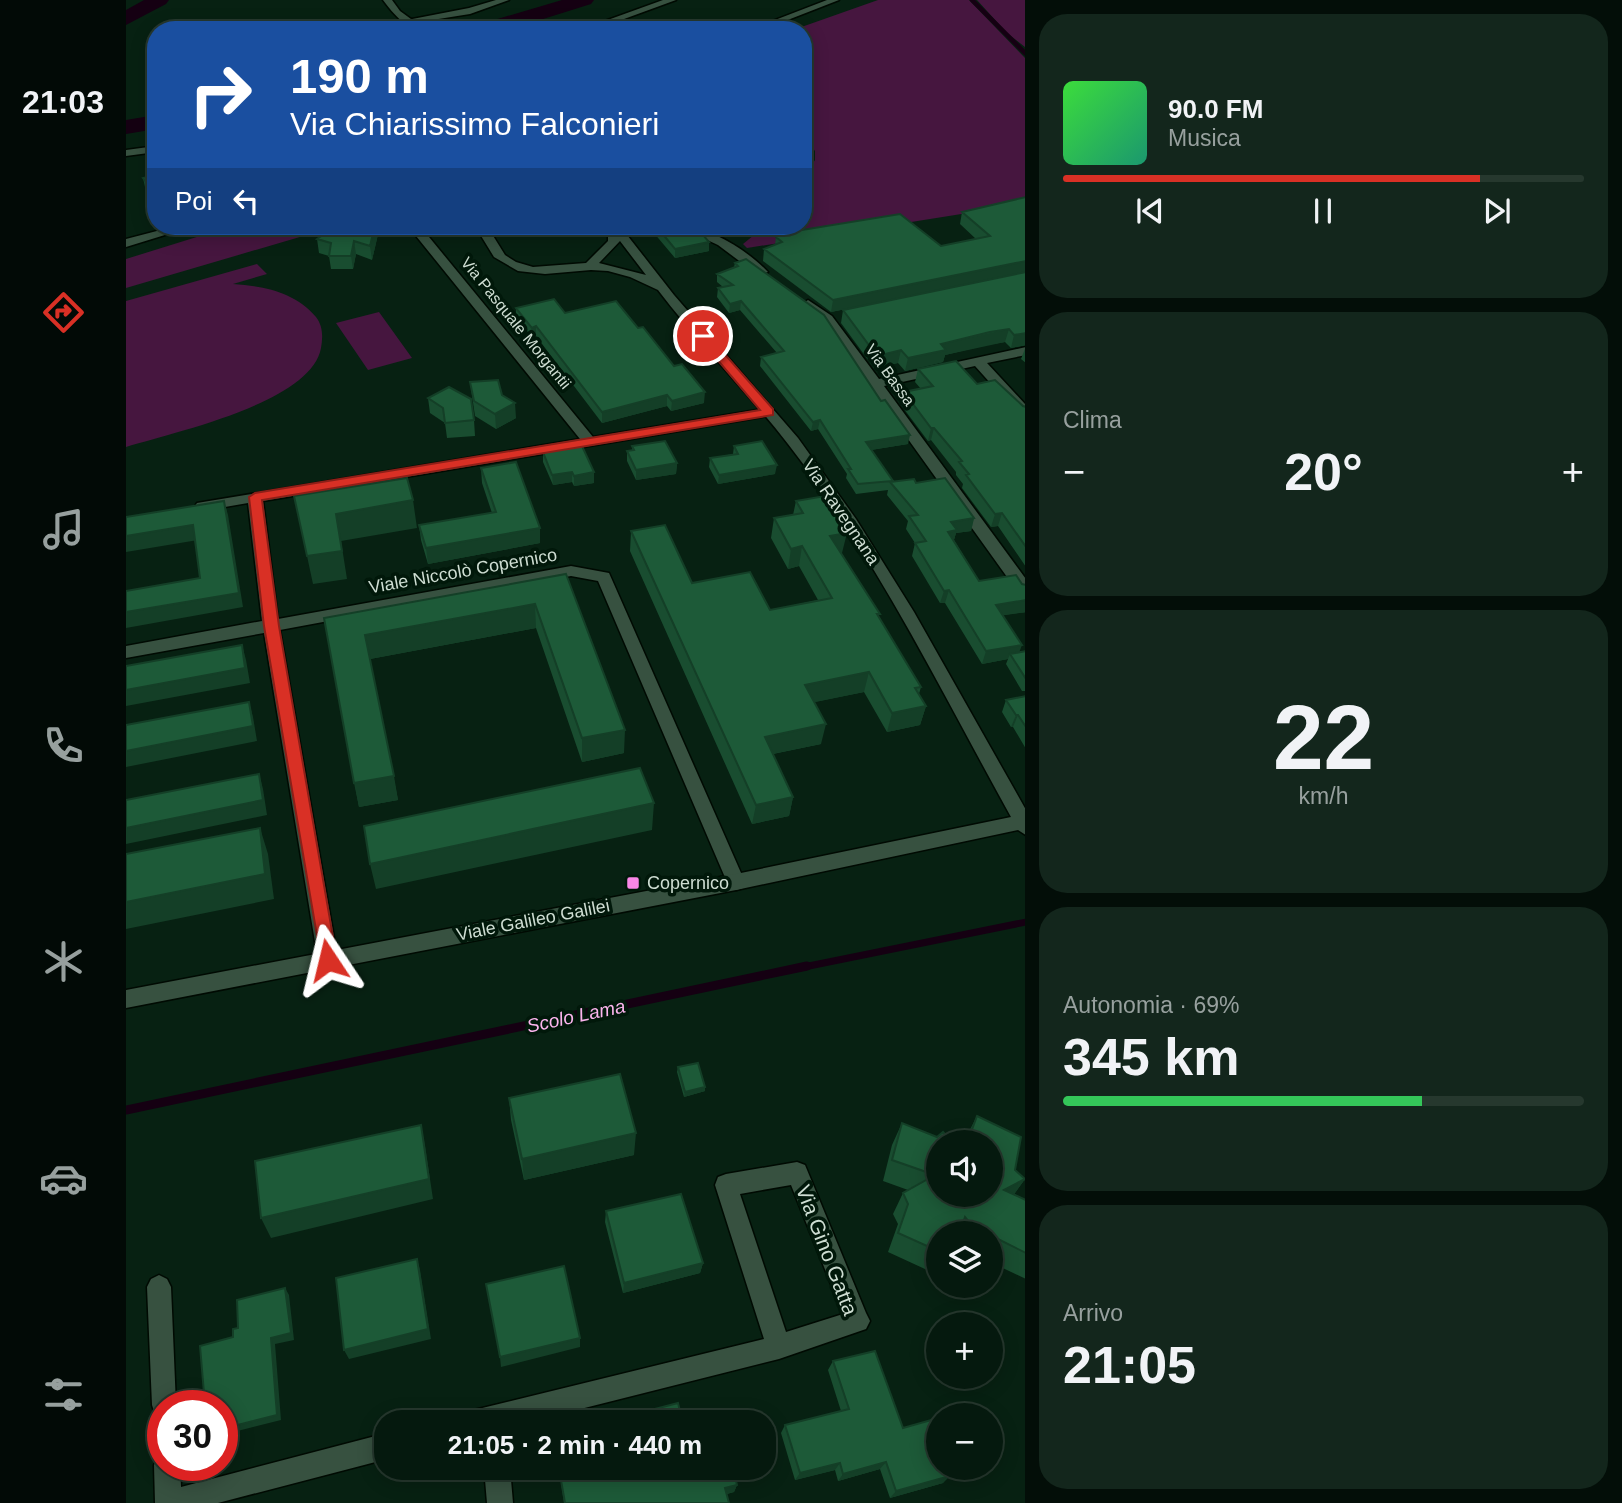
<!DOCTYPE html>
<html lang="it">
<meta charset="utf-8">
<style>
:root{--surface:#05190e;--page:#13261c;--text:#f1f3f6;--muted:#97a09e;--line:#26382e;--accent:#d93025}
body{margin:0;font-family:Arial,sans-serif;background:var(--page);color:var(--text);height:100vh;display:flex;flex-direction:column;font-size:26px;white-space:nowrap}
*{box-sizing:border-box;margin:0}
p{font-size:23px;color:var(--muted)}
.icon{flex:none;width:38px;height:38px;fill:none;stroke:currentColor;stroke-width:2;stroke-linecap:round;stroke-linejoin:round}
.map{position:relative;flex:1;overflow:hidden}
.panel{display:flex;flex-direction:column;gap:14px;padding:14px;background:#030e08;width:597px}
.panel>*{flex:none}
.top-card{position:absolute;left:21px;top:21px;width:665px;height:214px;border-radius:28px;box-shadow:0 4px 18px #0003,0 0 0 2px var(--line);background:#1a4fa0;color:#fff;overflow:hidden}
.controls{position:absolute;left:800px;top:1130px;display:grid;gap:14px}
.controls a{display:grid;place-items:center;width:77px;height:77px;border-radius:50%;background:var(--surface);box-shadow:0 4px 18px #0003,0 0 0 2px var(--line);font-size:35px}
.speed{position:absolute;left:21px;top:1390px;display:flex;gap:14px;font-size:35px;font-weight:700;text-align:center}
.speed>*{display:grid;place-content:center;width:91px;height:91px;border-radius:50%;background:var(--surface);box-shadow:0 4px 18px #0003,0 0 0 2px var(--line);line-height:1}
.speed .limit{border:10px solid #d22;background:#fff;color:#111}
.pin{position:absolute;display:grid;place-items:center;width:60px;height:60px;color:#fff;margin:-30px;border:4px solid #fff;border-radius:50%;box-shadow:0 2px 7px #0007}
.me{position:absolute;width:77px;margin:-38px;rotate:350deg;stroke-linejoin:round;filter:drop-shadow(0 0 5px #0008)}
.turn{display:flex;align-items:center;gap:24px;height:147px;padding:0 28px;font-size:32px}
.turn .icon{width:91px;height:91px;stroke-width:2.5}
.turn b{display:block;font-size:49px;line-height:60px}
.then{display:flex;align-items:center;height:66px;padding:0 28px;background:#0003;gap:14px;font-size:26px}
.big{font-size:52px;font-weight:600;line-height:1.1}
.panel .tile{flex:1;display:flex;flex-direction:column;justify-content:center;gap:10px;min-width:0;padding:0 24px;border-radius:28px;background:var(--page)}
.panel .dial{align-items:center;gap:0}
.dial b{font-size:91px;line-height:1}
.song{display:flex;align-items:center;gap:21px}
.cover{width:84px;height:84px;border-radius:10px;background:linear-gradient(135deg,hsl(120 70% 55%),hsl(160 70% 35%))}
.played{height:7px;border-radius:4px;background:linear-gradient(90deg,var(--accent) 80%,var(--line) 80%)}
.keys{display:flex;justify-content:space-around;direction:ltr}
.heat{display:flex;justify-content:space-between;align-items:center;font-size:38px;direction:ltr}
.charge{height:10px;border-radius:5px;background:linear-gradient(90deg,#34c759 69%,var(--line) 0)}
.trip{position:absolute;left:248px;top:1410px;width:402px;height:70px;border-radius:28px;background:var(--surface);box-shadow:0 4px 18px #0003,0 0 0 2px var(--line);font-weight:600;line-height:70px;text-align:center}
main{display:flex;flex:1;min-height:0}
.tab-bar{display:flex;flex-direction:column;width:126px;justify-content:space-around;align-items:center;background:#020a06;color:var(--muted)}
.tab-bar .icon{width:49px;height:49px}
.tab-bar .selected{color:var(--accent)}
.tab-bar b{font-size:32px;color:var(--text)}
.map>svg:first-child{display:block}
.green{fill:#46163f}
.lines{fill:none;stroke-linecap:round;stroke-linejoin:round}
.stream-far2{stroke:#150012;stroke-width:4.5}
.stream-far1{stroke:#150012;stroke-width:7}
.stream{stroke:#150012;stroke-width:9}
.river{fill:#150012;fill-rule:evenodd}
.street-casing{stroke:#000a02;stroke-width:3}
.secondary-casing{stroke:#000a02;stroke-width:3}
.street{fill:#375140;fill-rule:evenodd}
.secondary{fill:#375140;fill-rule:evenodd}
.wall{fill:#194d30}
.shaded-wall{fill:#143f27}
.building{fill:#1d5a38;stroke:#143f27;stroke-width:2}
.route{fill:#d93025;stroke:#8d1f18;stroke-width:2}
.poi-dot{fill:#fa87e7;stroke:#01180a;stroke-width:2.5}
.labels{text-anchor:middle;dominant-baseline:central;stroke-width:7;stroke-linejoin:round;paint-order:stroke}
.far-street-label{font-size:16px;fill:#ceddd2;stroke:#01180a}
.street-label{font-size:18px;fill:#ceddd2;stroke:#01180a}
.poi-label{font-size:18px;fill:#ceddd2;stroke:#01180a;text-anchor:start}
.water-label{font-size:19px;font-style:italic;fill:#fcb5ee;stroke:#01180a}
.near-street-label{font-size:21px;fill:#ceddd2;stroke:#01180a}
</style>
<main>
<nav class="tab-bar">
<b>21:03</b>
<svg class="icon selected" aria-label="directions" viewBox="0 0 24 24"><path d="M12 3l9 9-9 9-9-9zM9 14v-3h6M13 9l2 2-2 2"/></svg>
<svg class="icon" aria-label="music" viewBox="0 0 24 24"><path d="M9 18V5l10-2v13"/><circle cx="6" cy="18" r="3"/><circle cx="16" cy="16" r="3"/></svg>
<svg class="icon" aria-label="phone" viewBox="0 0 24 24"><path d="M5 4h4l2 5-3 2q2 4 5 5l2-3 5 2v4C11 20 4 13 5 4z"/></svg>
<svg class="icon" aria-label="climate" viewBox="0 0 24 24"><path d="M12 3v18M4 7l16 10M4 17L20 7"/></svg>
<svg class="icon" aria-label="car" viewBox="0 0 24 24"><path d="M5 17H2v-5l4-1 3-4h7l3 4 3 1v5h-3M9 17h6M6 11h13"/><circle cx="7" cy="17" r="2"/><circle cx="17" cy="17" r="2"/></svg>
<svg class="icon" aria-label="filters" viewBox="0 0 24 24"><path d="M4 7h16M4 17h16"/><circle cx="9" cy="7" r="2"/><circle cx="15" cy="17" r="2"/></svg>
</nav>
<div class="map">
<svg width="900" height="1503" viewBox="0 0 900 1503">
<rect width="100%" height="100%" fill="#072112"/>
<path class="green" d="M752,0h91l56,58v146l-278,44 -4,-4 11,-9 -7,-5 5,-4h51v-47l12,-19v-9l-12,-15v-106h-10z
M851,0h48v47l-18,-14z
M106,226h91l4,3 -201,59v-29z
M131,264l10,10 -34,10c31,2 62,8 83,33 7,9 7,20 5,31 -10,55 -147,84 -195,99v-146z
M253,312l33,46 -44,12 -32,-47z"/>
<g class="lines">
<path class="stream-far2" d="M846,0l54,54"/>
<path class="stream-far1" d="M673,968l227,-46"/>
<path class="stream" d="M0,1110l681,-144"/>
<path class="river" d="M18,0h25l-3,4 -40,21v-15z
M436,0h32l-3,4 -83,26h-34l3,-5z
M30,115v14l-30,5v-14z"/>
<defs>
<path id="street" d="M370,0h13l-39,14 -63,10 -5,-3 67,-13z
M537,0h13l-82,30h-14z
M30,146v6l-30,4v-6z
M282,226h12l173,211 175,-29 7,4 -7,4 -505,85 15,118 293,-53 38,7 136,309 -2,6 -7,2 -7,-2 -2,-6 -129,-301 -27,-5 -291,54 58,330 -3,6 -7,3 -7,-3 -3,-6 -54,-327 -138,25v-12l136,-25 -14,-118 -46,8 -5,-2 -2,-3 2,-3 383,-64z
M551,226c31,-1 70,24 91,46l-10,3 -40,-30z
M682,300l24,16 47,63 147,-32v8l-39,8 39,42v13l-5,-1 -46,-51 -91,20 142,193v17l-6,-1 -196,-273 -20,-15 -2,-3z
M671,1162l8,3 61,148 4,8 -4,8 -87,30 -254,64h-63l3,-9 9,-4 290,-71 -49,-154 3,-8 8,-3zM665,1185l52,129 -57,18 -46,-138z
M33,1275l8,4 4,8 5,118h-13v12l-8,-3 -3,-9 -5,-118 4,-8z
M261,1433v26l-169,44h-63l-1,-38 4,-9 5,-2v11h17l1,22z
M358,1468h26l3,35h-26z"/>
<path id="secondary" d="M257,0h9l8,11 26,19c-19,0 -32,-15 -43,-30z
M701,0h12l-77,30h-13z
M50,226h18l-68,21v-8z
M349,226h12l18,29 11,7 17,5 53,-4 22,-22v-15h12l54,69 124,143 58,81 58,93 112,198v25l-8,-5 -282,60 -610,118v-18l610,-116 275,-57c-70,-126 -134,-259 -223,-373 -41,-53 -89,-100 -130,-154l-28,-13 -22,-6 -17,-1 -46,4 -27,-3 -24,-14zM494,241l26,34 -47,-12z"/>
</defs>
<use href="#street" class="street-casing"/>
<use href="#secondary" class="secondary-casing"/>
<use href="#street" class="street"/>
<use href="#secondary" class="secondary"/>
</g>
<path class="wall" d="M30,175v25l-11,-13 -2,-9z
M900,197v148l-15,3 -6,-6 -18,3 -42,10 -2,7 -38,9 -7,-8 -24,5 -33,-45 2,-13 142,-29 -154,31 -68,-51 1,-12 11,-4 1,-8 26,-7 139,16 35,-7 -16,-15 2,-12z
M209,226h45l-8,34 -16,-6 -3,15h-22l-2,-13 -10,-3 -2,-14z
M522,226h32l2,3 27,13v9l-34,7z
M620,259l162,185 -37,6 22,31v1l23,1 58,35 -3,13 -15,2 -2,7 25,41 47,4v27l-23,3 16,37 7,-1v40h-4l-16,-27 2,-5 -26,5 -37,-61h-5l-28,-47 3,-13 -9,-14 2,-8 -21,-26 1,-5 -32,4 -10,-16 1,-4 -29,-45 -7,2 -51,-65 1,-9 16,-4 -37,-43 -11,3 -12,-16 1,-9 5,-1 -6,-5v-8l17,-7 1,-4z
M390,308l49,5 73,15 36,38 30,37 -33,8 -4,-5 -65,17 -66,-87 -3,2 -17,-20z
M900,346v17l-5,-4z
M792,369l59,15 49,23v160l-28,-41 -7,1 -29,-39 1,-4 -7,-9v-3l-25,-32 -3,1 -27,-36 3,-13 17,-3 -6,-7z
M344,382l32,13 14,23 -20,11 -21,-13z
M302,398l46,22 1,16 -28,2 -2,-15 -15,-10z
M506,446l45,17 -1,11 -40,6 -9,-19v-10l5,-1z
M608,446l41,28 -57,10 -9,-17 1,-9 23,-4z
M417,452l51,31 -20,3 -2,-4 -19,3 -10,-23z
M355,468l59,75 -112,21 -7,-24 -2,-15 73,-12 -10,-30z
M670,501l46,52h-1l80,134 -2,7 7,12 -6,19 -33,7 -23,-40 -50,10 7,42 -48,10 20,43 -4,19 -37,8 -122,-273 1,-20 61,52 78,27 48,-10 -19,-34 -11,3 -17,-31 3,-20 19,-3z
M440,574l58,179 -42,9 -46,-134 -166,31 28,141 -39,7 -35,-189z
M900,696v53l-13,-22h-2l-9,-15 4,-12z
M552,1067l27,24 -21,6 -7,-25z
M383,1098l125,57 -110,25 -13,-60z
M851,1116l38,54 10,9 -11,15 12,6v79l-36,-17v-28h-52v41l-50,-23 10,-28 -5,-10 10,-21 5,-3 -25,-9 9,-36 10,-22 35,14 1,58 52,-52h-27z
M480,1211l97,52 -3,10 -77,20 -18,-71z
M707,1361l115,108 -5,14 -53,15 -10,-29 -42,12 -3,-11 -40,10 -14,-47 4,-8 56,-14 -13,-41z
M433,1469l137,3 41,13 -3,7 -7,2 2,9h-165z"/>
<path class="shaded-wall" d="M249,226h5l-8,34 -2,-14z
M228,241l2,13 -3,15 -2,-13z
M583,242v9l-34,7v-9z
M900,261v11l-195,40 2,-12z
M615,301l-1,9 -11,3 1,-9z
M410,326v10l-3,2 -1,-10z
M883,329l-4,13 -60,13 -2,7 -38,9 3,-13 33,-14z
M900,333v12l-15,3 3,-13z
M775,350l-3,13 -24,5 3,-12z
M579,392l-1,11 -33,8 1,-10z
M541,395v11l-65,17v-11z
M389,403l1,15 -20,11 -1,-15z
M694,420l-2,9 -7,2 2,-9z
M805,428h3l-3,12 -3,1z
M784,435l-2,9 -44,7 2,-9z
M551,463l-1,11 -40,6v-10z
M651,465l-2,9 -57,10 1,-9z
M446,472v10l-19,3 -1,-10z
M468,472v11l-20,3v-10z
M287,500l4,28 -76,13 6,38 -34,5 -6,-28 29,-42z
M98,501l4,14 15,92 -117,21v-16l113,-19z
M876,513l-4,13 -7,1 4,-13z
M848,518l-3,13 -15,2 -3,10 -8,2 6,-23z
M67,525l5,15 -72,12v-16z
M414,528v15l-112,21 -2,-16z
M721,533l-5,20 -16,3 4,-20z
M676,546l-3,20 -11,3 3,-20z
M823,590l-4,13h-5l4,-12z
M900,600v12l-34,5 4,-12z
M409,604l1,24 -166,31 -5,-24z
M116,645l4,15 4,23 -124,23v-16z
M896,645l-5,13 -7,-4 -2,5 -26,5 4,-13z
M743,672l-5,20 -63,13 4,-20z
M123,702l4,15 4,24 -131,26v-16z
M800,706l-6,19 -33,7 5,-19z
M890,715h2l-5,12h-2z
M700,724l-5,20 -59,12 3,-19z
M499,730l-1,23 -42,9v-24z
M133,774l4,15 4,26 -141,29v-16z
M268,776l4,24 -39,7 -5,-24z
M667,797l-4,19 -37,8 4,-19z
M528,803l-2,27 -276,59 -6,-25z
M134,828l8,26 6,45 -148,30v-27z
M579,1087v4l-21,6 1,-5z
M295,1125l4,21 8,53 -162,39 -10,-20z
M510,1133l-2,22 -110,25 -2,-21z
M899,1179l-14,20 -7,-9z
M291,1259l3,11 11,69 -82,20 -5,-9z
M577,1263l-3,10 -77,20 1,-10z
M159,1288l4,7 5,45 -19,4 6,76 -59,15v-6l49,-91z
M454,1338v9l-79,20 -1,-10z
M760,1462l-6,7 -42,12 5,-7z
M714,1463l-5,7 -40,10 5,-7z
M824,1476l-7,7 -53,15 6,-7z
M611,1485l-3,7 -12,3 3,-7z"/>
<path class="building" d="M30,175v19l-13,-16z
M900,197v64l-193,39 -69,-51 18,-7 -6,-5 21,-9 5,2 98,-16 41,32 49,-10 -28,-24z
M209,226h40l-5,20 -16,-5 -3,15h-22l2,-13 -14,-4z
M530,226h24l2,3 11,-2 6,3 10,12 -34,7z
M620,259l78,56 57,86 4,-1 25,35 -44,7 27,39 -35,3 -10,-15h3l-31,-49 -7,2 -52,-65 23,-6 -43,-50 -11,3 -12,-16 15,-3 -16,-11 21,-8 -3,-3z
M900,272v61l-12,2 -5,-6 -19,3 -49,12 5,6 -38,8 -7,-8 -24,6 -34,-46z
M428,299l11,14 51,-12 22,27 5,-1 31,39 8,-2 23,28 -33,9 -5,-6 -65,17 -66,-86 -4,2 -16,-20z
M830,361l21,23 18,-4 28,26 3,1v140l-24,-34 -7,1 -29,-39 3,-1 -10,-12 3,-1 -28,-33h-3l-27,-36 29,-6 -15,-17z
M372,380l4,15 13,8 -20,11 -21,-13 -4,-19z
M323,387l22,12 3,21 -29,3 -2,-15 -15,-10z
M539,441l12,22 -41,7 -9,-19 7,-1 -2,-4z
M636,441l15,24 -58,10 -9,-17 28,-4 -4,-8z
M456,446l12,26 -20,4 -2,-4 -20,3 -9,-23z
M390,462l24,66 -114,20 -7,-23 77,-13 -15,-44z
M281,478l6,22 -77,14 6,37 -35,5 -13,-60z
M819,478l29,40 -23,4 6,8 -9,2 31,49 37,-6 6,9 4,1v15l-30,5 26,40 -36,6 -37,-61 -5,1 -29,-48 11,-2 -17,-25 9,-1 -28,-33 24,-3 2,4z
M699,496l22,37 -17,3 50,78h-3l44,73 -6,1 11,18 -34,7 -23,-41 -64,13 21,39 -61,13 28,60 -37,8 -125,-274 34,-6 27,58 58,-11 20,38 62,-12 -30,-52 -11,3 -17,-31 29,-5 -7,-12z
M98,501l15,92 -113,19v-21l74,-13 -7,-53 -67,11v-19z
M440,574l59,156 -43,8 -47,-134 -170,31 29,141 -40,7 -30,-165z
M116,645l3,23 -119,22v-24z
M900,651v28l-16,-25z
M900,696v31l-8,-12h-2l-10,-15z
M123,702l4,24 -127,25v-26z
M514,768l14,35 -284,61 -6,-38z
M133,774l4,26 -137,28v-28z
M134,828l5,46 -139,28v-48z
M572,1063l7,24 -20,5 -7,-25z
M494,1074l16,59 -114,26 -13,-61z
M851,1116l44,21 -6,33 10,9 -21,11 22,10v53l-32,-16 -4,3v-6h-11l-14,-17 -6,17h-21v17l-40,-18 10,-29 -5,-11 32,-18 -43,-15 10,-37 35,14 6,-5 10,11h-15v52h52v-52h-23z
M295,1125l8,54 -168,39 -6,-57z
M555,1194l22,69 -79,20 -18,-72z
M291,1259l11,70 -84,21 -8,-72z
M438,1266l16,72 -80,19 -14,-73z
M159,1288l6,45 -20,5 6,77 -55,14v-24h-17l-5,-59 33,-9v-8l5,-1 -1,-28z
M749,1351l28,77 35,-10v50h9l3,8 -54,15 -10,-29 -43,12 -3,-11 -40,10 -15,-48 64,-16 -16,-48z
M552,1403l5,20h-57l-2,-6z
M436,1468h133l1,4 15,-4h22l4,17 -12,3 4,15h-164l-6,-34z"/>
<path class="route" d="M577,333l4,1 66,75v6l-511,85 17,126 58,334 -2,5 -7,2 -6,-2 -58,-339 -15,-129 6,-4 505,-83 -61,-72 -2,-2z"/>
<rect class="poi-dot" x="500" y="876" width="14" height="14" rx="3.5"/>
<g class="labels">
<g class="far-street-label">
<text transform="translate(390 323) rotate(51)">Via Pasquale Morgantii</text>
<text transform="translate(764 375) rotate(54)">Via Bassa</text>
</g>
<g class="street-label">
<text transform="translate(715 512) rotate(56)">Via Ravegnana</text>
<text transform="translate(337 571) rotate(-10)">Viale Niccolò Copernico</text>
<text transform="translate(407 920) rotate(-11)">Viale Galileo Galilei</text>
</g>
<g class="poi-label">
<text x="521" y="883">Copernico</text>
</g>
<g class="water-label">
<text transform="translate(450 1016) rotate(-12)">Scolo Lama</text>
</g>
<g class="near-street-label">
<text transform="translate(701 1250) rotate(69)">Via Gino Gatta</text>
</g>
</g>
</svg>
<div class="controls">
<a><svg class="icon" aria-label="sound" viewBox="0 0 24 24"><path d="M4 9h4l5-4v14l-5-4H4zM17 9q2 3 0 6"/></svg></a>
<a><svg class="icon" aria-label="layers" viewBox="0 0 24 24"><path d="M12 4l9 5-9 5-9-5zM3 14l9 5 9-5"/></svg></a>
<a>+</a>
<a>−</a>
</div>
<div class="speed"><div class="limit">30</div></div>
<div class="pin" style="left:577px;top:336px;background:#d93025"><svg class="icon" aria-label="arrive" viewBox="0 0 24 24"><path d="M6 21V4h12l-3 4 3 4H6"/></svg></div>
<svg class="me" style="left:202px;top:960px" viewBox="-20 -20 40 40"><path d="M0-17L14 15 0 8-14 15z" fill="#d93025" stroke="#fff" stroke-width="4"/></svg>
<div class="trip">21:05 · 2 min · 440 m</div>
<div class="top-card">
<div class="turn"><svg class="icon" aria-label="right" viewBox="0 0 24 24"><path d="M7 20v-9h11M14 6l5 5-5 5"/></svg><div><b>190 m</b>Via Chiarissimo Falconieri</div></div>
<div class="then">Poi<svg class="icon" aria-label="left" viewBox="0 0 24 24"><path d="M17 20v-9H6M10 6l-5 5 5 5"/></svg></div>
</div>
</div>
<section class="panel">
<div class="tile">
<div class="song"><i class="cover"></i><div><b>90.0 FM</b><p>Musica</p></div></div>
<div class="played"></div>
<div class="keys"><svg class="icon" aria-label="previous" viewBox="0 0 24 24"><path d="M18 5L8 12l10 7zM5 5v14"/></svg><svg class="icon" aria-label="pause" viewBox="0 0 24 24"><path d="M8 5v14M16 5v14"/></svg><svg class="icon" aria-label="next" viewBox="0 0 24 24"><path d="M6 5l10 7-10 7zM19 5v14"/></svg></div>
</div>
<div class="tile"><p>Clima</p>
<div class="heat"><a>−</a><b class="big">20°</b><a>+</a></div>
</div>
<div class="tile dial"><b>22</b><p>km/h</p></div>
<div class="tile"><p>Autonomia · 69%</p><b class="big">345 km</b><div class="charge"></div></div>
<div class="tile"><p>Arrivo</p><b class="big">21:05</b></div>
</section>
</main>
